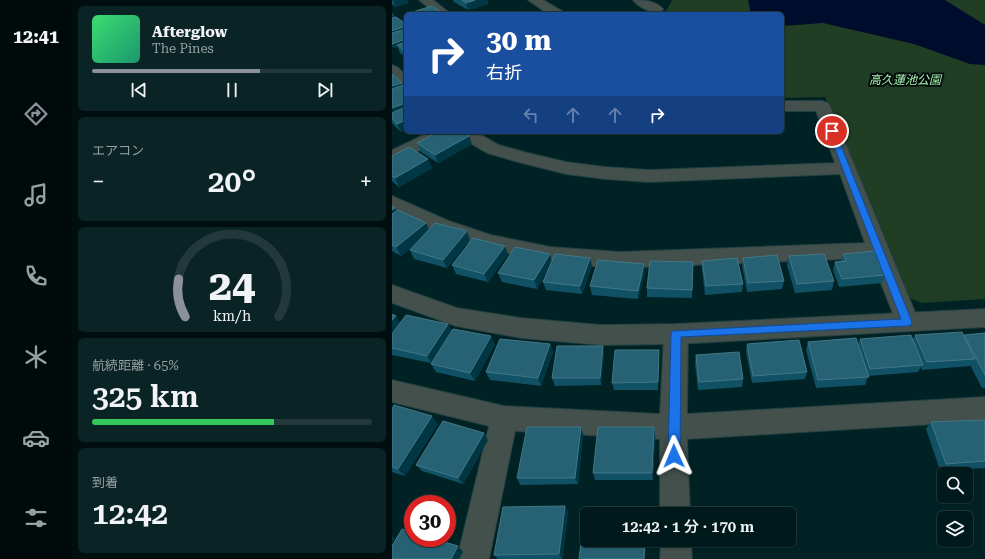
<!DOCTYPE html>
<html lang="ja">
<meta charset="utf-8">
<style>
:root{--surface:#001a1b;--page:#0a2324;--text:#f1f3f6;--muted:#95a1a3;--line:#22383a;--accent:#8c9099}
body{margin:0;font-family:"Roboto Serif","Noto Sans JP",serif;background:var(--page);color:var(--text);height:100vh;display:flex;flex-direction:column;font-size:15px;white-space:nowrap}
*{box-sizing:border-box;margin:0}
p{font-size:13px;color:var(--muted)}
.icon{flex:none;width:22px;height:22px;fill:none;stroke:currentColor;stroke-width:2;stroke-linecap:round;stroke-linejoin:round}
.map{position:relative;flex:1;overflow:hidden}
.side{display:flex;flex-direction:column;gap:6px;padding:6px;background:#000e0f;width:320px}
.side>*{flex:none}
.hud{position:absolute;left:12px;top:12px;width:380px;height:122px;border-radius:6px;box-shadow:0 1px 3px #0004,0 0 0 1px var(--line);background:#1a4fa0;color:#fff;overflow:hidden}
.controls{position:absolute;left:545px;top:467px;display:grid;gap:8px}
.controls a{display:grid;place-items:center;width:36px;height:36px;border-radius:6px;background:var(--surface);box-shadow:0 1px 3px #0004,0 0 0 1px var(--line);font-size:20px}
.speed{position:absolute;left:12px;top:495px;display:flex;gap:8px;font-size:20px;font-weight:700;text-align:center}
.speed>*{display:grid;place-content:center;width:52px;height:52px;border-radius:50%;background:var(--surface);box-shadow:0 1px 3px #0004,0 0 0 1px var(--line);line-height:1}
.speed .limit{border:6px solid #d22;background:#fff;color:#111}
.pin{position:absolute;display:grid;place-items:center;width:34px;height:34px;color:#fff;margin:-17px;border:2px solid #fff;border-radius:50%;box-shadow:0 1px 4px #0007}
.me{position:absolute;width:44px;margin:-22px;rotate:359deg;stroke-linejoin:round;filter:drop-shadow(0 0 3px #0008)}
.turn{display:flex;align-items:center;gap:14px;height:84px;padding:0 16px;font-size:18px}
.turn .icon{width:52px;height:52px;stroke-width:2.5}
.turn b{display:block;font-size:28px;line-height:34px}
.lanes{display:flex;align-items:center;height:38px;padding:0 16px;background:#0003;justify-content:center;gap:20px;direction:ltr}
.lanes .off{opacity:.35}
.big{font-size:30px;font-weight:600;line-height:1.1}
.side .card{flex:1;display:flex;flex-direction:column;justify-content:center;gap:6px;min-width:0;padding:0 14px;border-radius:6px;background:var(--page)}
.side .dial{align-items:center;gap:0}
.dial svg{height:104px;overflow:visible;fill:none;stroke:var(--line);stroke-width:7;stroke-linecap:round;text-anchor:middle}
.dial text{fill:var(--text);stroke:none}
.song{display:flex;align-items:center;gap:12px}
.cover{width:48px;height:48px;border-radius:6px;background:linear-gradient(135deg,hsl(140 70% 55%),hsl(160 70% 35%))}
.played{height:4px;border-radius:2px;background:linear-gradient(90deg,var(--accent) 60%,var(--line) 60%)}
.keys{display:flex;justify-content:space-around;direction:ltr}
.heat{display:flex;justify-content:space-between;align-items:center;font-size:22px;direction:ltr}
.charge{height:6px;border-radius:3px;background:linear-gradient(90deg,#34c759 65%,var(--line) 0)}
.trip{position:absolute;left:188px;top:507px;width:216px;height:40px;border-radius:6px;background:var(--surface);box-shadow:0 1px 3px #0004,0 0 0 1px var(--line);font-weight:600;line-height:40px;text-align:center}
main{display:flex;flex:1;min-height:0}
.tab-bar{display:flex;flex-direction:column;width:72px;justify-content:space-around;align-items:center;background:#000a0b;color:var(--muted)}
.tab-bar .icon{width:28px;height:28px}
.tab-bar .selected{color:var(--accent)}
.tab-bar b{font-size:18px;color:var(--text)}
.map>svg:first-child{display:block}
.green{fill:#1f3e23}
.water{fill:#000c2b}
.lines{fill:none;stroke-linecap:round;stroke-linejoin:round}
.minor-casing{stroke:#1f3f40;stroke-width:2}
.tertiary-casing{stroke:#1f3f40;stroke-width:2}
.minor{fill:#43504c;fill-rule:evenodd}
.tertiary{fill:#43504c;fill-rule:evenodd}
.wall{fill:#105165}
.shaded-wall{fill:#013745}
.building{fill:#266274;stroke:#427887}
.route{fill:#1a73e8;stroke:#114b97}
.labels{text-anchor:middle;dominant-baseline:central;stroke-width:4;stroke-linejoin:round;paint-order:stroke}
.far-park-label{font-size:12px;font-style:italic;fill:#a9f3af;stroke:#00090a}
</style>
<main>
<nav class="tab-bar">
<b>12:41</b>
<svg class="icon selected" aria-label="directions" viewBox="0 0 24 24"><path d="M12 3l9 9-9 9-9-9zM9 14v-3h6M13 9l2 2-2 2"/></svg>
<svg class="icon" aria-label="music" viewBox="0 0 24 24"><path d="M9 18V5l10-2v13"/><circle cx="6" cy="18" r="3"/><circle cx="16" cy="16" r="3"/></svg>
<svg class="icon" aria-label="phone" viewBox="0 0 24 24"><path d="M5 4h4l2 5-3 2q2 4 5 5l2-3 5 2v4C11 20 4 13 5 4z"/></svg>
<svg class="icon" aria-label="climate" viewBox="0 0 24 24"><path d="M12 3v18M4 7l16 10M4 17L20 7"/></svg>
<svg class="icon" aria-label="car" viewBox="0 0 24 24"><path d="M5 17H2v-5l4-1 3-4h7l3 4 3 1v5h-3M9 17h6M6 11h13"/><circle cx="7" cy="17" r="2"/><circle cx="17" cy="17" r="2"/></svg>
<svg class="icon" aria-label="filters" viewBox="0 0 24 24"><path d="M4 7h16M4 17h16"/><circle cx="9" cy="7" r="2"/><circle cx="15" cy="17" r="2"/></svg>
</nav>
<section class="side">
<div class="card">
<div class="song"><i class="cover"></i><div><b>Afterglow</b><p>The Pines</p></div></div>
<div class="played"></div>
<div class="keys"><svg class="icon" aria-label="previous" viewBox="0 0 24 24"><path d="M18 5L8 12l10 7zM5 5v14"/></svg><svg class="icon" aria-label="pause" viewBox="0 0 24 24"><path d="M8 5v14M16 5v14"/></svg><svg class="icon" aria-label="next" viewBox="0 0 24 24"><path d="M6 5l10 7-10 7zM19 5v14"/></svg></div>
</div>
<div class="card"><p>エアコン</p>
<div class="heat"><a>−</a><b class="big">20°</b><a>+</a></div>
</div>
<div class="card dial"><svg viewBox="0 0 100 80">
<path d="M14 69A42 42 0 1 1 86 69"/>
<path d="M14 69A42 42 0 0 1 9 40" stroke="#8c9099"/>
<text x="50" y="56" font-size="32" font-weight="700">24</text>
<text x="50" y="72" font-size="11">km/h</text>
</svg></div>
<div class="card"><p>航続距離 · 65%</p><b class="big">325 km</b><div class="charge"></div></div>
<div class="card"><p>到着</p><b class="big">12:42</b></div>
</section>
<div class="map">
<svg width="593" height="559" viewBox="0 0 593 559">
<rect width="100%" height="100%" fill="#002224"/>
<path class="green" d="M280,0h313v299l-63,4 -15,-6 -82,-200 -43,1v-84h-119l5,-6z"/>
<path class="water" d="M356,0h197l40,25v40l-15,-1 -56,-20 -91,-21 -40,3 -1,-12h-31z"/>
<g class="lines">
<defs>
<path id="minor" d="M27,0h14l18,14h-15z
M136,0h15l19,11 2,3h-16z
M241,0c10,0 22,0 30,9l-2,3c-9,2 -23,-5 -28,-12z
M0,65l5,2 9,8v13l-5,-2 -9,-8z
M390,101h40l6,2 2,3 89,216 -4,7 -8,2 -8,-2 -28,-71 -251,10 -69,-5 -69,-16 -47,-16 -43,-21v-14l57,25 42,14 60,12 69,5 245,-9 -25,-69 -191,8 -44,-3 -39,-5 -48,-12 -31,-9 -29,-17 -3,-4h21l23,13 29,8 38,9 39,5 44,3 186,-7 -19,-52h-34z
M38,132h23l-3,4 -58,27v-13z
M284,324l8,3 4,7 -1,80 298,-17v24l-298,18 3,75h-30v-75l-145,-8 -26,128h-32l32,-133 -97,-24v-22l112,26 156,8 4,-80 4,-7z
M269,540h30l1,19h-32z"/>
<path id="tertiary" d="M0,285l65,23 64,10 80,7 75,-1 309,-15v18l-309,17 -75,1 -80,-7 -65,-12 -64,-23z"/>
</defs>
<use href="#minor" class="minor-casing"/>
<use href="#tertiary" class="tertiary-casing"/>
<use href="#minor" class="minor"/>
<use href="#tertiary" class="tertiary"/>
</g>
<path class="wall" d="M0,0h15l1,3 -13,4 -3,-3z
M61,0h34l1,4 -20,6 -14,-8z
M0,13l2,2 1,2 11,7v33l-6,-4 -2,-6 -4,1 -2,-2z
M0,71l9,61 -9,-9z
M25,143l55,1 -34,19 -17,-11z
M0,156l40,12 -33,19 -7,-6z
M0,206l3,2 2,3 29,12 3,6 41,11 -23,28 -33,-9 -4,-9 6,-6 -15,12 -9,-5z
M116,254l-20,28 -32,-8 -4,-9z
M158,254l2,8 40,4 -10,28 -36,-4 -3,-8 7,-17 -13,24 -35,-7 -4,-9z
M451,254l42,21 -3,8 -43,4 -6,-17 2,-8 6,-1z
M397,256l45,25 -2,9 -37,3 -8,-28z
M351,258l41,23 -2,8 -35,3 -5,-26z
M310,261l41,23 -1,8 -37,3 -3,-26z
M301,262l-1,36 -45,-1v-9z
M253,272l-7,27 -46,-4 -2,-9z
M0,314l8,9 48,1 4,7 43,13 -20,37 -39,-9 -5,-8v-1l-39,-8v-20l3,-5 -3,3z
M593,333v55h-3l-12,-23v1l-48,4 -1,-3 -3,5 -50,4 -3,9 -49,3 -10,-38 2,-8 50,3 2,-6 53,1 2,-5 49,1v-1z
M158,344l3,8 -12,34 -51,-6 -4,-8z
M355,344l60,28 -2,7 -53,4 -6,-31z
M267,350v8l-1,32h-44l-2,-7z
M212,354l-3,31 -46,1 -3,-8z
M304,355l47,24 -1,8 -44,3 -3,-27z
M0,409l46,15 -33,52 -13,-4z
M593,420v48l-45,2 -14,-41 5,-7z
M262,427l1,7 -2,46h-58l-2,-7z
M92,433l4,7 -25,44 -41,-13 -6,-6z
M191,434l-5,50 -58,1 -3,-7z
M176,512l-6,47h-64l-4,-4z"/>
<path class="shaded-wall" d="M1,0h14l1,3 -13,4z
M83,0h12l1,4 -20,6 -2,-7z
M2,15l2,4 -4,1v-4z
M14,26v5l-14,5v-5z
M14,39v5l-9,1 1,2 -4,1 -2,-4z
M10,83l3,8 -13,5v-10z
M14,103v9l-14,6v-10z
M14,120v10l-5,2 -4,-8z
M77,136l3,8 -34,19 -3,-8z
M36,159l4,9 -33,19 -4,-9z
M3,208l5,8 -8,6v-12z
M34,223l4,9 -29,24 -5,-9z
M75,231l3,9 -23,28 -4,-8z
M113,246l3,8 -20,28 -4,-8z
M158,254l2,8 -15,27 -3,-9z
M198,258l2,8 -10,28 -2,-8z
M252,264l1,8 -7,27v-8z
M4,316l5,8 -9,9v-13z
M56,324l4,8 -20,32 -5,-8z
M99,336l4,8 -20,37 -5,-8z
M158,344l3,8 -12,34 -3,-8z
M211,346l1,8 -3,31 -1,-7z
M40,416l6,8 -33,52 -7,-7z
M189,427l2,7 -5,50 -3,-6z
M262,427l1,7 -2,46 -1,-7z
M92,433l4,7 -25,44 -5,-6z
M173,506l3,6 -6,47 -3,-5z
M0,536l3,3 -3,4z
M253,540h1l-1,19h-1z
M66,546l5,6 -4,7h-8z"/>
<path class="building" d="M70,0h13l-9,3z
M40,6l9,6 -7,2h-28z
M4,17l10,7v2l-14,5v-13z
M14,29v10l-14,5v-11z
M14,42v10l-9,-7z
M0,74l10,9 -10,3z
M14,84v19l-14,5v-19z
M14,107v13l-9,4 -5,-6v-5z
M46,132h24l7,4 -34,19 -18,-12z
M17,147l19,12 -33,19 -3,-2v-20z
M0,206l3,2 -3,2z
M6,210l28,13 -30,24 -4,-2v-31z
M43,223l32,8 -24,29 -33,-10z
M81,238l32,8 -21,28 -32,-9z
M123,247l35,7 -16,26 -36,-7z
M483,251l10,24 -43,4 -7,-17 11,-1 -3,-7z
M163,254l35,4 -10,28 -37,-4z
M432,254l10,27 -37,3 -8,-28z
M385,255l7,26 -36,2 -5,-25z
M345,258l6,26 -37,2 -4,-25z
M206,260l46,4 -6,27 -48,-5z
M258,261l43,1 -1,28 -45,-2z
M0,314l4,2 -4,4z
M14,315l42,9 -21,32 -35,-8v-14z
M61,329l38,7 -21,37 -39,-9z
M570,332l13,27 -48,3 -12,-27z
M593,333v42l-21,-40z
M519,335l12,30 -53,4 -10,-30z
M464,338l13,39 -51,3 -10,-38z
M108,339l50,5 -12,34 -52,-6z
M407,340l8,32 -54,4 -6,-32z
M165,346h46l-3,32h-48z
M223,350h44l-1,32 -46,1z
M347,352l4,27 -44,3 -3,-27z
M2,405l38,11 -34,53 -6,-2v-58z
M593,420v41l-39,3 -15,-42z
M51,421l41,12 -26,45 -42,-13z
M135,427h54l-6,51h-58z
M206,427h56l-2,46h-59z
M173,506l-6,48 -65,1 9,-48z
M193,510h61l-1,4h-58v26h58l-1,19h-65z
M10,529l11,3v6h18l27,8 -7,13h-59v-13z"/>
<path class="route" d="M437,129h5l1,2 77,191 -1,3 -4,1 -226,11 -1,119 -2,4 -4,2 -4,-2 -2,-4 3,-122 1,-3 229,-12 -73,-188z"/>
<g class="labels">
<g class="far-park-label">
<text x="513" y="80">高久蓮池公園</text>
</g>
</g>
</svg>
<div class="controls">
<a><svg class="icon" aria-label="search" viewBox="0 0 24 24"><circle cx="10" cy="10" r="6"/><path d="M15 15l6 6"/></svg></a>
<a><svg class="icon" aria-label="layers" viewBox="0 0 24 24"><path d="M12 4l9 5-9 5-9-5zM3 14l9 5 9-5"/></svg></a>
</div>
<div class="speed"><div class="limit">30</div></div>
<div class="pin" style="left:440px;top:131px;background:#d93025"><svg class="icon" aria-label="arrive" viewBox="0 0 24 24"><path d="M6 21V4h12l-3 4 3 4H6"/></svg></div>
<svg class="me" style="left:282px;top:456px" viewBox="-20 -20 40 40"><path d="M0-17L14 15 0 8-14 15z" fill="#1a73e8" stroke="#fff" stroke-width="4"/></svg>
<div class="trip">12:42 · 1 分 · 170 m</div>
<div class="hud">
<div class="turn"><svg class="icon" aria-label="right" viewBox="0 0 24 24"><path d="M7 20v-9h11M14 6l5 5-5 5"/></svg><div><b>30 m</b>右折</div></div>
<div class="lanes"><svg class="icon off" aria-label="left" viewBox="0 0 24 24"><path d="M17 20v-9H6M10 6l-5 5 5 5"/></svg><svg class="icon off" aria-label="ahead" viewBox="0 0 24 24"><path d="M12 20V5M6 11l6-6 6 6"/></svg><svg class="icon off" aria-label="ahead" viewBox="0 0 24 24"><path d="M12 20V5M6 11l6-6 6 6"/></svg><svg class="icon" aria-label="right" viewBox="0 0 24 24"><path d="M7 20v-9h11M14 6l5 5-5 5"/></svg></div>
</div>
</div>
</main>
